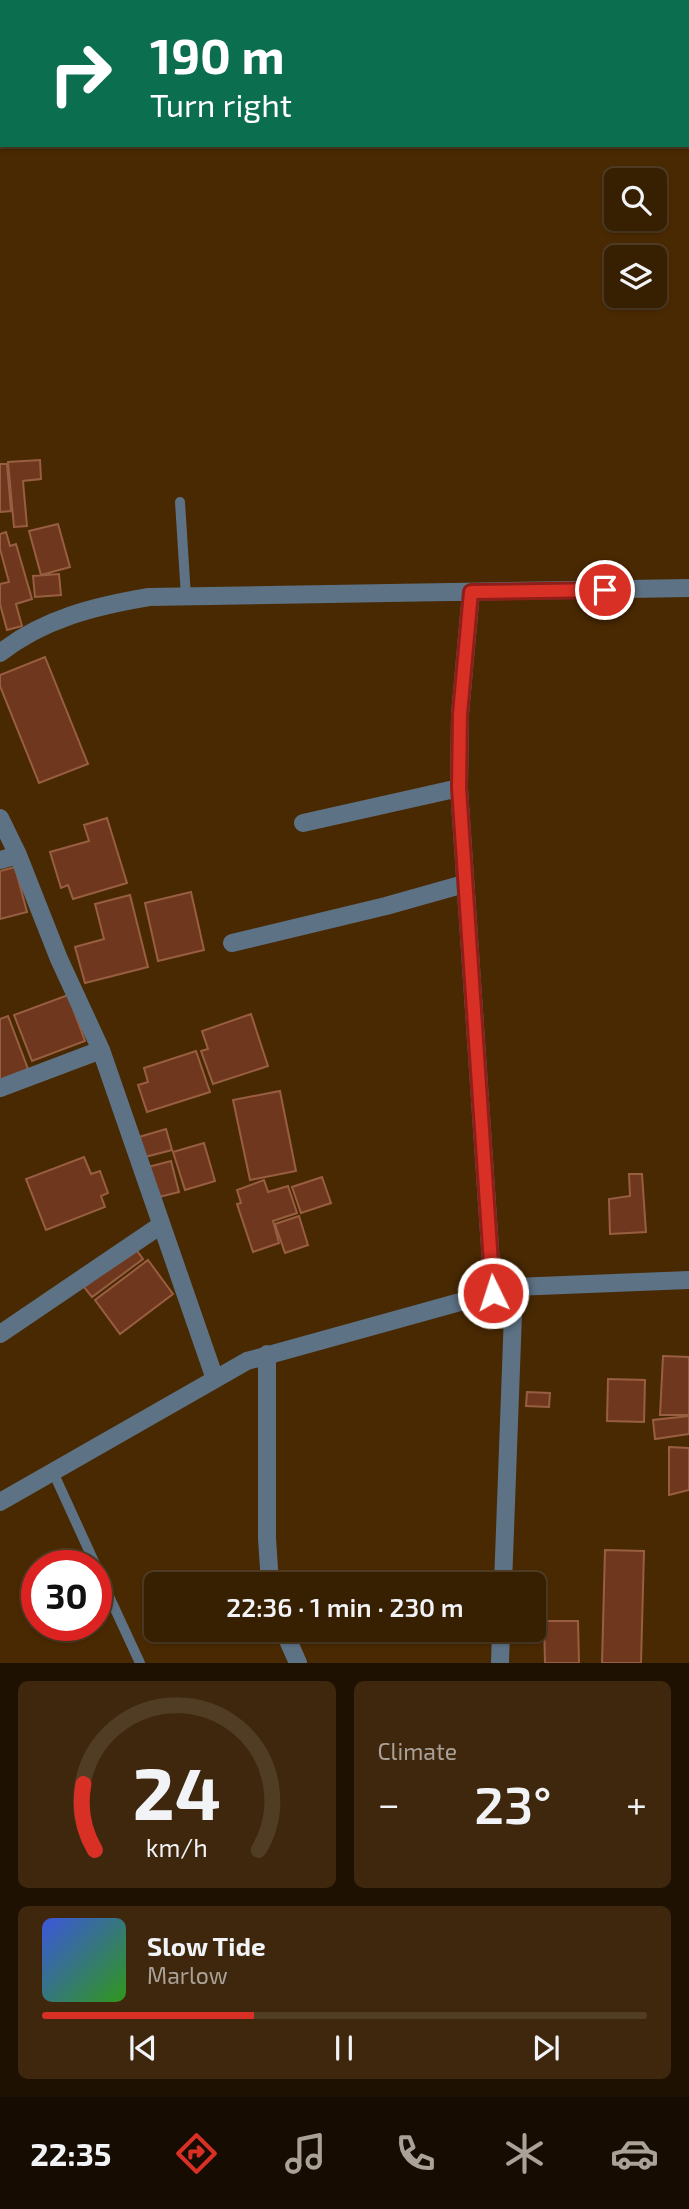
<!DOCTYPE html>
<meta charset="utf-8">
<style>
:root{--surface:#371f02;--page:#3e270c;--text:#f1f3f6;--muted:#aaa299;--line:#513d24;--accent:#d93025}
body{margin:0;font-family:"Exo 2",sans-serif;background:var(--page);color:var(--text);height:100vh;display:flex;flex-direction:column;font-size:26px;white-space:nowrap}
*{box-sizing:border-box;margin:0}
p{font-size:23px;color:var(--muted)}
.icon{flex:none;width:38px;height:38px;fill:none;stroke:currentColor;stroke-width:2;stroke-linecap:round;stroke-linejoin:round}
.map{position:relative;height:1663px;overflow:hidden}
.side{display:flex;flex-direction:column;gap:18px;padding:18px;background:#1e1101;flex:1}
.side>*{flex:none}
.guide{position:absolute;left:0px;top:0px;width:690px;height:147px;box-shadow:0 2px 5px #0004,0 0 0 2px var(--line);background:#0b6e4f;color:#fff;overflow:hidden}
.fabs{position:absolute;left:604px;top:168px;display:grid;gap:14px}
.fabs a{display:grid;place-items:center;width:63px;height:63px;border-radius:10px;background:var(--surface);box-shadow:0 2px 5px #0004,0 0 0 2px var(--line);font-size:35px}
.speed{position:absolute;left:21px;top:1550px;display:flex;gap:14px;font-size:35px;font-weight:700;text-align:center}
.speed>*{display:grid;place-content:center;width:91px;height:91px;border-radius:50%;background:var(--surface);box-shadow:0 2px 5px #0004,0 0 0 2px var(--line);line-height:1}
.speed .limit{border:10px solid #d22;background:#fff;color:#111}
.pin{position:absolute;display:grid;place-items:center;width:60px;height:60px;color:#fff;margin:-30px;border:4px solid #fff;border-radius:50%;box-shadow:0 2px 7px #0007}
.me{position:absolute;width:77px;margin:-38px;rotate:356deg;stroke-linejoin:round;filter:drop-shadow(0 0 5px #0008)}
.turn{display:flex;align-items:center;gap:24px;height:147px;padding:0 35px;font-size:32px}
.turn .icon{width:91px;height:91px;stroke-width:2.5}
.turn b{display:block;font-size:49px;line-height:60px}
.big{font-size:52px;font-weight:600;line-height:1.1}
.side .widget{flex:1;display:flex;flex-direction:column;justify-content:center;gap:10px;min-width:0;padding:0 24px;border-radius:10px;background:var(--page)}
.side .dial{align-items:center;gap:0}
.dial svg{height:182px;overflow:visible;fill:none;stroke:var(--line);stroke-width:7;stroke-linecap:round;text-anchor:middle}
.dial text{fill:var(--text);stroke:none}
.song{display:flex;align-items:center;gap:21px}
.cover{width:84px;height:84px;border-radius:10px;background:linear-gradient(135deg,hsl(230 70% 55%),hsl(110 70% 35%))}
.played{height:7px;border-radius:4px;background:linear-gradient(90deg,var(--accent) 35%,var(--line) 35%)}
.keys{display:flex;justify-content:space-around;direction:ltr}
.heat{display:flex;justify-content:space-between;align-items:center;font-size:38px;direction:ltr}
.side .tiles{flex:1;display:grid;gap:18px;grid-template-columns:1fr 1fr}
.widget:last-child{grid-column:span 2}
.trip{position:absolute;left:144px;top:1572px;width:402px;height:70px;border-radius:10px;background:var(--surface);box-shadow:0 2px 5px #0004,0 0 0 2px var(--line);font-weight:600;line-height:70px;text-align:center}
.menu{display:flex;height:112px;justify-content:space-around;align-items:center;background:#160c01;color:var(--muted)}
.menu .icon{width:49px;height:49px}
.menu .current{color:var(--accent)}
.menu b{font-size:32px;color:var(--text)}
.map>svg:first-child{display:block}
.building{fill:#6f381e;stroke:#985e42;stroke-width:2}
.lines{fill:none;stroke-linecap:round;stroke-linejoin:round}
.lane{stroke:#5d7285;stroke-width:10}
.street{stroke:#5d7285;stroke-width:18}
.route-casing{stroke:#8d1f18;stroke-width:18}
.route{stroke:#d93025;stroke-width:12}
</style>
<div class="map">
<svg width="689" height="1663" viewBox="0 0 689 1663">
<rect width="100%" height="100%" fill="#492902"/>
<path class="building" d="M40,460l1,19 -18,2 4,45 -13,1 -6,-65z
M0,464h7l4,47 -11,1z
M58,524l12,43 -29,8 -12,-44z
M6,532l4,14 6,-2 16,55 -16,5 6,22 -15,4 -7,-26v-20l9,-2 -9,-33v-15z
M59,574l2,21 -26,2 -2,-21z
M45,657l43,107 -49,19 -39,-97v-11z
M107,818l20,65 -54,16 -5,-14 -7,3 -11,-36 39,-11 -5,-16z
M15,867l12,45 -27,7v-48z
M191,892l13,58 -46,11 -13,-58z
M130,895l18,72 -63,16 -10,-36 29,-8 -9,-35z
M68,995l17,46 -53,20 -18,-46z
M251,1014l17,52 -55,18 -12,-33 7,-2 -6,-18z
M8,1016l20,53 -28,11v-61z
M196,1051l14,41 -63,20 -9,-27 10,-3 -4,-14z
M280,1091l16,80 -46,9 -17,-80z
M166,1129l6,21 -27,7 -6,-20z
M204,1143l11,38 -30,9 -12,-38z
M84,1157l7,17 9,-3 8,22 -7,3 4,11 -59,23 -20,-51z
M171,1161l8,31 -24,6 -7,-31z
M629,1174h13l4,58 -36,2 -1,-35 21,-3z
M322,1177l9,26 -30,10 -9,-26z
M264,1180l4,12 20,-6 9,27 -24,8 6,22 -26,9 -16,-48 4,-1 -4,-13z
M299,1216l9,29 -23,8 -10,-29z
M135,1248l8,11 -51,38 -8,-10z
M148,1260l25,34 -53,40 -25,-34z
M663,1356l26,1v58h-29z
M608,1379l37,1 -1,42 -37,-1z
M527,1392l23,1 -1,14 -23,-1z
M689,1416v18l-34,5 -2,-19z
M669,1447l20,1v42l-20,5z
M605,1550l39,1 -3,112h-39z
M544,1621h34l1,42h-34z"/>
<g class="lines">
<path class="lane" d="M180,502l6,95
M53,1472l43,94
M96,1568l44,95"/>
<path class="street" d="M471,592l-11,122 -1,74 34,505
M0,653c43,-34 95,-47 149,-56l540,-9
M0,818l18,37 41,104 42,91 114,329
M303,823l156,-35
M0,860l18,-5
M232,943l154,-37 78,-22
M0,1088l101,-38
M0,1334l161,-109
M267,1354v184l3,46
M0,1502l247,-141 267,-74
M503,1584l11,-297 175,-7
M283,1629l15,34
M500,1663l1,-34"/>
</g>
<g class="lines">
<defs>
<path id="route" d="M493,1293l-34,-505 1,-74 11,-122 134,-2"/>
</defs>
<use href="#route" class="route-casing"/>
<use href="#route" class="route"/>
</g>
</svg>
<div class="fabs">
<a><svg class="icon" aria-label="search" viewBox="0 0 24 24"><circle cx="10" cy="10" r="6"/><path d="M15 15l6 6"/></svg></a>
<a><svg class="icon" aria-label="layers" viewBox="0 0 24 24"><path d="M12 4l9 5-9 5-9-5zM3 14l9 5 9-5"/></svg></a>
</div>
<div class="speed"><div class="limit">30</div></div>
<div class="pin" style="left:605px;top:590px;background:#d93025"><svg class="icon" aria-label="arrive" viewBox="0 0 24 24"><path d="M6 21V4h12l-3 4 3 4H6"/></svg></div>
<svg class="me" style="left:493px;top:1293px" viewBox="-20 -20 40 40"><circle r="17" fill="#d93025" stroke="#fff" stroke-width="3"/><path d="M0-11L8 9 0 5-8 9z" fill="#fff"/></svg>
<div class="trip">22:36 · 1 min · 230 m</div>
<div class="guide">
<div class="turn"><svg class="icon" aria-label="right" viewBox="0 0 24 24"><path d="M7 20v-9h11M14 6l5 5-5 5"/></svg><div><b>190 m</b>Turn right</div></div>
</div>
</div>
<section class="side">
<div class="tiles">
<div class="widget dial"><svg viewBox="0 0 100 80">
<path d="M14 69A42 42 0 1 1 86 69"/>
<path d="M14 69A42 42 0 0 1 9 40" stroke="#d93025"/>
<text x="50" y="56" font-size="32" font-weight="700">24</text>
<text x="50" y="72" font-size="11">km/h</text>
</svg></div>
<div class="widget"><p>Climate</p>
<div class="heat"><a>−</a><b class="big">23°</b><a>+</a></div>
</div>
<div class="widget">
<div class="song"><i class="cover"></i><div><b>Slow Tide</b><p>Marlow</p></div></div>
<div class="played"></div>
<div class="keys"><svg class="icon" aria-label="previous" viewBox="0 0 24 24"><path d="M18 5L8 12l10 7zM5 5v14"/></svg><svg class="icon" aria-label="pause" viewBox="0 0 24 24"><path d="M8 5v14M16 5v14"/></svg><svg class="icon" aria-label="next" viewBox="0 0 24 24"><path d="M6 5l10 7-10 7zM19 5v14"/></svg></div>
</div>
</div>
</section>
<nav class="menu">
<b>22:35</b>
<svg class="icon current" aria-label="directions" viewBox="0 0 24 24"><path d="M12 3l9 9-9 9-9-9zM9 14v-3h6M13 9l2 2-2 2"/></svg>
<svg class="icon" aria-label="music" viewBox="0 0 24 24"><path d="M9 18V5l10-2v13"/><circle cx="6" cy="18" r="3"/><circle cx="16" cy="16" r="3"/></svg>
<svg class="icon" aria-label="phone" viewBox="0 0 24 24"><path d="M5 4h4l2 5-3 2q2 4 5 5l2-3 5 2v4C11 20 4 13 5 4z"/></svg>
<svg class="icon" aria-label="climate" viewBox="0 0 24 24"><path d="M12 3v18M4 7l16 10M4 17L20 7"/></svg>
<svg class="icon" aria-label="car" viewBox="0 0 24 24"><path d="M5 17H2v-5l4-1 3-4h7l3 4 3 1v5h-3M9 17h6M6 11h13"/><circle cx="7" cy="17" r="2"/><circle cx="17" cy="17" r="2"/></svg>
</nav>
